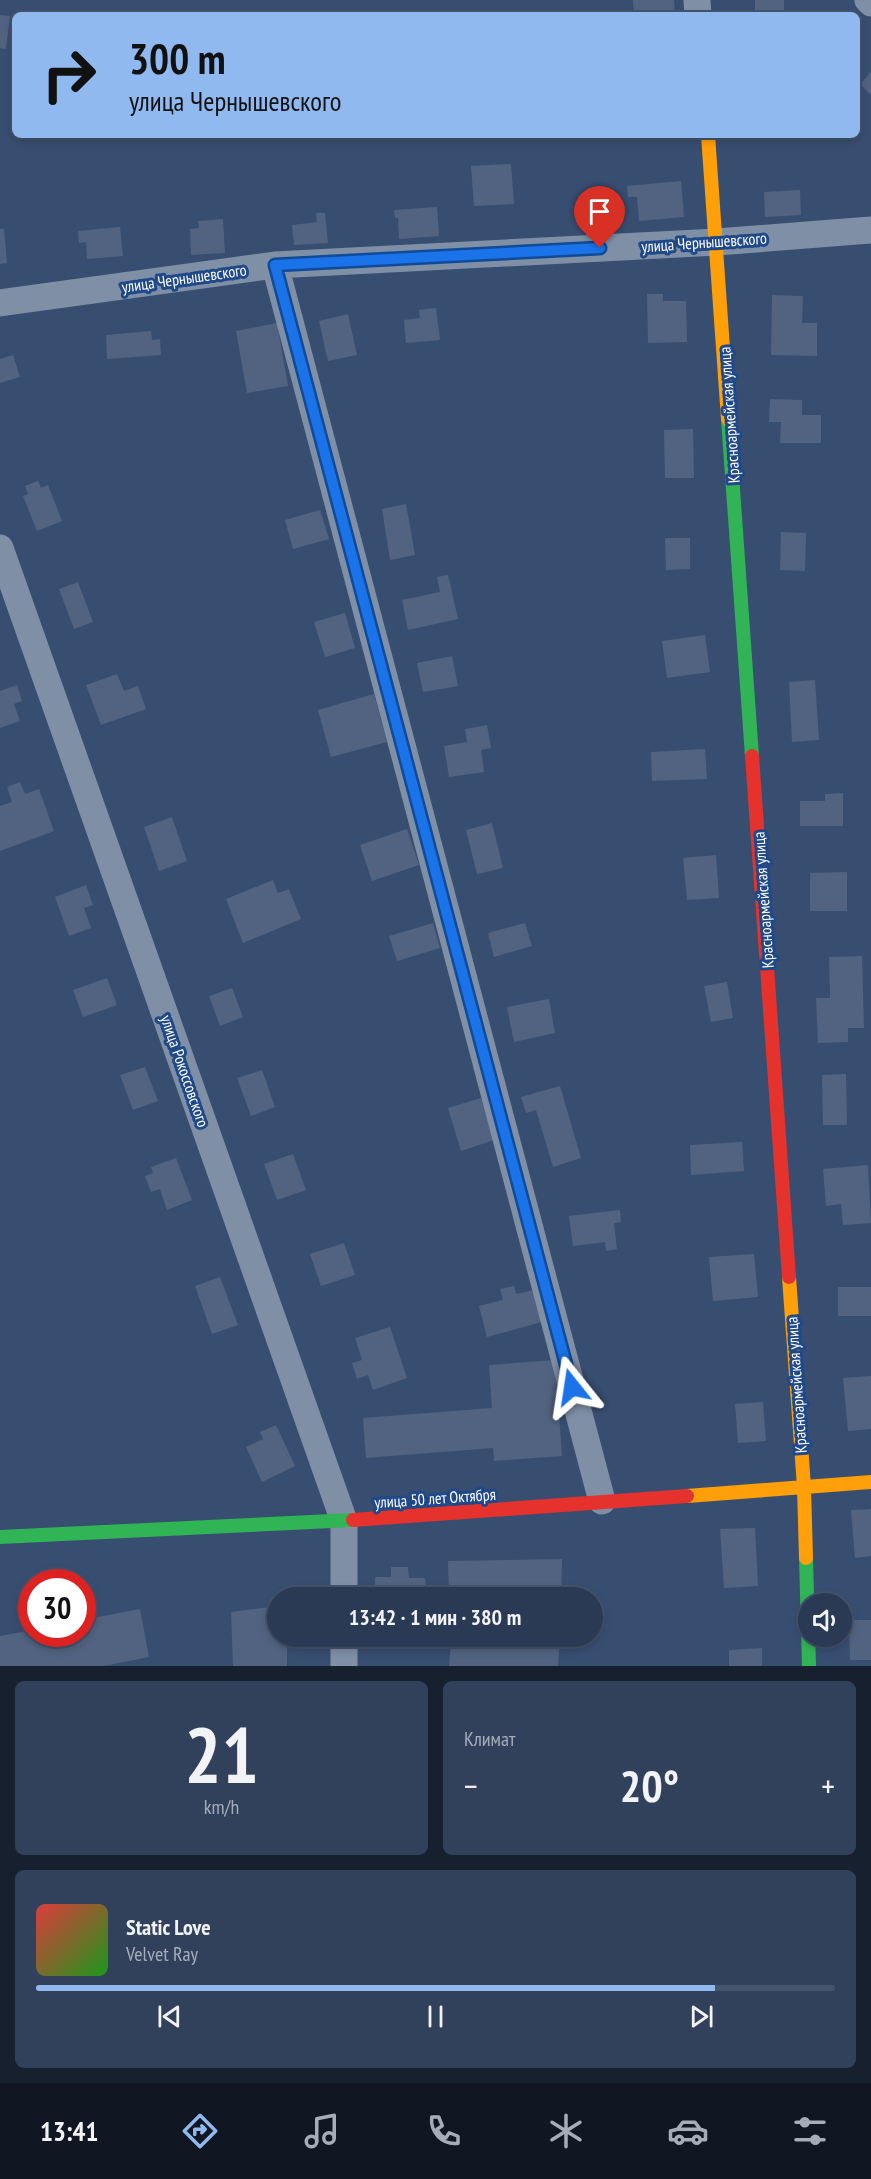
<!DOCTYPE html>
<html lang="ru">
<meta charset="utf-8">
<style>
:root{--surface:#2a3a55;--page:#32415b;--text:#f1f3f6;--muted:#a5adb9;--line:#46546c;--accent:#90b9f0}
body{margin:0;font-family:"PT Sans Narrow",sans-serif;background:var(--page);color:var(--text);height:100vh;display:flex;flex-direction:column;font-size:22px;white-space:nowrap}
*{box-sizing:border-box;margin:0}
p{font-size:20px;color:var(--muted)}
.icon{flex:none;width:33px;height:33px;fill:none;stroke:currentColor;stroke-width:2;stroke-linecap:round;stroke-linejoin:round}
.map{position:relative;height:1666px;overflow:hidden}
.panel{display:flex;flex-direction:column;gap:15px;padding:15px;background:#17202f;flex:1}
.panel>*{flex:none}
.banner{position:absolute;left:12px;top:12px;width:848px;height:126px;border-radius:9px;box-shadow:0 3px 9px #0003,0 0 0 2px var(--line);background:#90b9f0;color:#111;overflow:hidden}
.fabs{position:absolute;left:798px;top:1593px;display:grid;gap:12px}
.fabs a{display:grid;place-items:center;width:54px;height:54px;border-radius:50%;background:var(--surface);box-shadow:0 3px 9px #0003,0 0 0 2px var(--line);font-size:30px}
.speed{position:absolute;left:18px;top:1569px;display:flex;gap:12px;font-size:30px;font-weight:700;text-align:center}
.speed>*{display:grid;place-content:center;width:78px;height:78px;border-radius:50%;background:var(--surface);box-shadow:0 3px 9px #0003,0 0 0 2px var(--line);line-height:1}
.speed .limit{border:9px solid #d22;background:#fff;color:#111}
.pin{position:absolute;display:grid;place-items:center;width:51px;height:51px;color:#fff;margin:-62px -26px;border-radius:50% 50% 50% 0;rotate:-45deg;box-shadow:0 0 6px #0007}
.pin .icon{rotate:45deg}
.me{position:absolute;width:66px;margin:-33px;rotate:345deg;stroke-linejoin:round;filter:drop-shadow(0 0 4px #0008)}
.turn{display:flex;align-items:center;gap:21px;height:126px;padding:0 18px;font-size:27px}
.turn .icon{width:78px;height:78px;stroke-width:2.5}
.turn b{display:block;font-size:42px;line-height:51px}
.big{font-size:45px;font-weight:800;line-height:1.1}
.panel .tile{flex:1;display:flex;flex-direction:column;justify-content:center;gap:9px;min-width:0;padding:0 21px;border-radius:9px;background:var(--page)}
.panel .dial{align-items:center;gap:0}
.dial b{font-size:78px;line-height:1}
.song{display:flex;align-items:center;gap:18px}
.cover{width:72px;height:72px;border-radius:9px;background:linear-gradient(135deg,hsl(0 70% 55%),hsl(120 70% 35%))}
.played{height:6px;border-radius:3px;background:linear-gradient(90deg,var(--accent) 85%,var(--line) 85%)}
.keys{display:flex;justify-content:space-around;direction:ltr}
.heat{display:flex;justify-content:space-between;align-items:center;font-size:33px;direction:ltr}
.panel .tiles{flex:1;display:grid;gap:15px;grid-template-columns:1fr 1fr}
.tile:last-child{grid-column:span 2}
.trip{position:absolute;left:267px;top:1587px;width:336px;height:60px;border-radius:30px;background:var(--surface);box-shadow:0 3px 9px #0003,0 0 0 2px var(--line);font-weight:800;line-height:60px;text-align:center}
.dock{display:flex;height:96px;justify-content:space-around;align-items:center;background:#111722;color:var(--muted)}
.dock .icon{width:42px;height:42px}
.dock .current{color:var(--accent)}
.dock b{font-size:27px;color:var(--text)}
.map>svg:first-child{display:block}
.building{fill:#516380}
.lines{fill:none;stroke-linecap:round;stroke-linejoin:round}
.street{stroke:#7f8fa6;stroke-width:27}
.fast{stroke:#30b455;stroke-width:14}
.slow{stroke:#ff9f0a;stroke-width:14}
.jam{stroke:#e5322d;stroke-width:14}
.route-casing{stroke:#114b97;stroke-width:15}
.route{stroke:#1a73e8;stroke-width:10}
.labels{text-anchor:middle;dominant-baseline:central;stroke-width:6;stroke-linejoin:round;paint-order:stroke}
.street-label{font-size:16px;fill:#fff;stroke:#204989}
</style>
<div class="map">
<svg width="871" height="1666" viewBox="0 0 871 1666">
<rect width="100%" height="100%" fill="#384e71"/>
<path class="building" d="M633,0h41l1,15h-41z
M755,0h29v15h-29z
M0,15l10,1 -4,33 -6,-1z
M871,72v23l-11,-11z
M511,164l3,40 -40,2 -3,-40z
M681,181l3,36 -45,4 -2,-24h-9l-1,-11z
M800,190l1,25 -36,2 -1,-25z
M437,207l2,29 -40,3 -1,-21h-3l-1,-8z
M316,213h9l3,30 -34,2 -2,-20 25,-3z
M223,219l2,34 -34,2 -1,-26 9,-1 -1,-7z
M120,227l3,29 -36,3 -1,-17 -7,1 -1,-12z
M0,229h4l3,34 -7,1z
M647,294h16v7h23l1,41 -39,1z
M772,295l31,1 -1,27h15v33l-46,-1z
M436,308l4,32 -34,3 -2,-23 16,-2 -1,-8z
M348,314l9,41 -29,6 -9,-40z
M277,323l11,63 -41,7 -11,-62z
M151,331l1,9 8,-1 1,16 -54,4 -1,-24z
M13,355l7,22 -20,6v-24z
M770,399l32,1v15h19v28h-41l1,-21h-12z
M693,429l1,49h-29l-1,-48z
M38,481l3,7 7,-3 14,36 -25,10 -14,-35 5,-2 -3,-8z
M406,504l9,51 -25,5 -8,-51z
M320,510l9,29 -36,10 -8,-29z
M781,532l25,1 -1,38 -25,-1z
M665,538h25v31l-24,1z
M448,575l10,44 -50,11 -6,-30 38,-8 -3,-15z
M78,582l15,40 -19,7 -15,-40z
M345,613l10,35 -30,9 -11,-35z
M705,635l5,37 -43,6 -5,-37z
M452,656l6,30 -35,6 -6,-29z
M117,674l7,17 14,-5 8,23 -45,16 -15,-40z
M815,680l4,60 -27,2 -3,-60z
M17,685l5,16 -8,3 6,17 -20,7v-37z
M374,694l13,48 -56,15 -13,-47z
M487,725l4,23 -10,2 3,22 -35,5 -5,-31 23,-4 -2,-13z
M705,749l2,30 -55,2 -1,-29z
M20,782l5,12 14,-5 15,42 -54,20v-45l12,-4 -5,-15z
M843,793v33h-43v-25h25v-7z
M172,817l15,44 -28,10 -15,-44z
M492,823l11,45 -26,6 -11,-44z
M407,829l12,36 -47,16 -12,-36z
M716,855l3,43 -32,2 -4,-42z
M847,872v39h-37v-38z
M273,880l5,13 11,-4 12,30 -58,24 -17,-44z
M86,885l7,20 -9,3 7,20 -22,8 -14,-39z
M433,923l7,25 -43,13 -8,-25z
M525,923l7,23 -38,11 -6,-24z
M862,956l2,72h-16v14l-30,1 -2,-45h14l-1,-41z
M107,978l10,27 -34,12 -10,-27z
M727,982l6,36 -22,4 -7,-36z
M232,988l11,29 -23,9 -11,-30z
M549,999l6,34 -41,9 -7,-35z
M145,1067l13,34 -25,9 -13,-35z
M262,1070l13,37 -24,9 -14,-38z
M846,1074l1,51h-24l-1,-50z
M560,1086l21,72 -28,9 -17,-57 -10,3 -5,-16z
M481,1098l13,42 -33,11 -13,-43z
M742,1142l2,29 -53,4 -1,-30z
M293,1154l13,36 -29,10 -13,-36z
M176,1158l16,42 -25,10 -7,-21 -9,3 -6,-16 8,-3 -2,-6z
M868,1165l3,58 -28,2 -2,-21 -15,2 -3,-37z
M620,1210l1,12 -7,1 3,26 -11,2 -1,-9 -32,4 -4,-30z
M344,1243l11,32 -34,11 -11,-32z
M754,1254l4,43 -45,4 -4,-44z
M220,1277l18,48 -26,9 -17,-48z
M514,1286l2,8 18,-4 8,32 -55,15 -8,-31 24,-6 -3,-11z
M838,1287h33v29h-33z
M390,1327l17,51 -34,12 -5,-15 -11,4 -5,-16 10,-3 -7,-22z
M555,1360l7,96 -68,5 -1,-13 -127,10 -3,-40 129,-10 -3,-43z
M871,1376v53l-23,2 -5,-53z
M763,1402l3,39 -28,2 -3,-39z
M276,1425l19,41 -33,16 -16,-35 17,-8 -3,-7z
M871,1509v47l-16,2 -4,-48z
M755,1528l3,58 -34,2 -4,-59z
M562,1559l-1,39h-186v-21h16v-10h17l1,11h16l1,14 23,-1 -1,-30z
M278,1606v30h9v30h-54l-2,-54z
M140,1609l9,48 -45,9h-104v-30l32,-6v4h50v-14z
M849,1620h22v40h-21z
M376,1636h184l-2,30h-109l2,-24 -74,2z
M762,1648v18h-33v-16z"/>
<g class="lines">
<path class="street" d="M697,0l1,15
M868,0l3,3
M275,265l327,1236
M0,303l275,-38 442,-23 154,-12
M0,548l344,973v77
M344,1666v-30"/>
<path class="fast" d="M728,419l24,337
M0,1537l353,-17
M806,1558l3,108"/>
<path class="slow" d="M708,135l20,284
M789,1277l15,210 2,71
M687,1496l184,-14"/>
<path class="jam" d="M752,756l37,521
M353,1520l334,-24"/>
</g>
<g class="lines">
<defs>
<path id="route" d="M572,1387l-297,-1122 325,-17"/>
</defs>
<use href="#route" class="route-casing"/>
<use href="#route" class="route"/>
</g>
<g class="labels">
<g class="street-label">
<text transform="translate(704 242) rotate(-4)">улица Чернышевского</text>
<text transform="translate(184 278) rotate(-8)">улица Чернышевского</text>
<text transform="translate(729 415) rotate(-94)">Красноармейская улица</text>
<text transform="translate(763 900) rotate(-94)">Красноармейская улица</text>
<text transform="translate(185 1071) rotate(71)">улица Рокоссовского</text>
<text transform="translate(796 1385) rotate(-94)">Красноармейская улица</text>
<text transform="translate(435 1498) rotate(-4)">улица 50 лет Октября</text>
</g>
</g>
</svg>
<div class="fabs">
<a><svg class="icon" aria-label="sound" viewBox="0 0 24 24"><path d="M4 9h4l5-4v14l-5-4H4zM17 9q2 3 0 6"/></svg></a>
</div>
<div class="speed"><div class="limit">30</div></div>
<div class="pin" style="left:600px;top:248px;background:#d93025"><svg class="icon" aria-label="arrive" viewBox="0 0 24 24"><path d="M6 21V4h12l-3 4 3 4H6"/></svg></div>
<svg class="me" style="left:572px;top:1387px" viewBox="-20 -20 40 40"><path d="M0-17L14 15 0 8-14 15z" fill="#1a73e8" stroke="#fff" stroke-width="4"/></svg>
<div class="trip">13:42 · 1 мин · 380 m</div>
<div class="banner">
<div class="turn"><svg class="icon" aria-label="right" viewBox="0 0 24 24"><path d="M7 20v-9h11M14 6l5 5-5 5"/></svg><div><b>300 m</b>улица Чернышевского</div></div>
</div>
</div>
<section class="panel">
<div class="tiles">
<div class="tile dial"><b>21</b><p>km/h</p></div>
<div class="tile"><p>Климат</p>
<div class="heat"><a>−</a><b class="big">20°</b><a>+</a></div>
</div>
<div class="tile">
<div class="song"><i class="cover"></i><div><b>Static Love</b><p>Velvet Ray</p></div></div>
<div class="played"></div>
<div class="keys"><svg class="icon" aria-label="previous" viewBox="0 0 24 24"><path d="M18 5L8 12l10 7zM5 5v14"/></svg><svg class="icon" aria-label="pause" viewBox="0 0 24 24"><path d="M8 5v14M16 5v14"/></svg><svg class="icon" aria-label="next" viewBox="0 0 24 24"><path d="M6 5l10 7-10 7zM19 5v14"/></svg></div>
</div>
</div>
</section>
<nav class="dock">
<b>13:41</b>
<svg class="icon current" aria-label="directions" viewBox="0 0 24 24"><path d="M12 3l9 9-9 9-9-9zM9 14v-3h6M13 9l2 2-2 2"/></svg>
<svg class="icon" aria-label="music" viewBox="0 0 24 24"><path d="M9 18V5l10-2v13"/><circle cx="6" cy="18" r="3"/><circle cx="16" cy="16" r="3"/></svg>
<svg class="icon" aria-label="phone" viewBox="0 0 24 24"><path d="M5 4h4l2 5-3 2q2 4 5 5l2-3 5 2v4C11 20 4 13 5 4z"/></svg>
<svg class="icon" aria-label="climate" viewBox="0 0 24 24"><path d="M12 3v18M4 7l16 10M4 17L20 7"/></svg>
<svg class="icon" aria-label="car" viewBox="0 0 24 24"><path d="M5 17H2v-5l4-1 3-4h7l3 4 3 1v5h-3M9 17h6M6 11h13"/><circle cx="7" cy="17" r="2"/><circle cx="17" cy="17" r="2"/></svg>
<svg class="icon" aria-label="filters" viewBox="0 0 24 24"><path d="M4 7h16M4 17h16"/><circle cx="9" cy="7" r="2"/><circle cx="15" cy="17" r="2"/></svg>
</nav>
